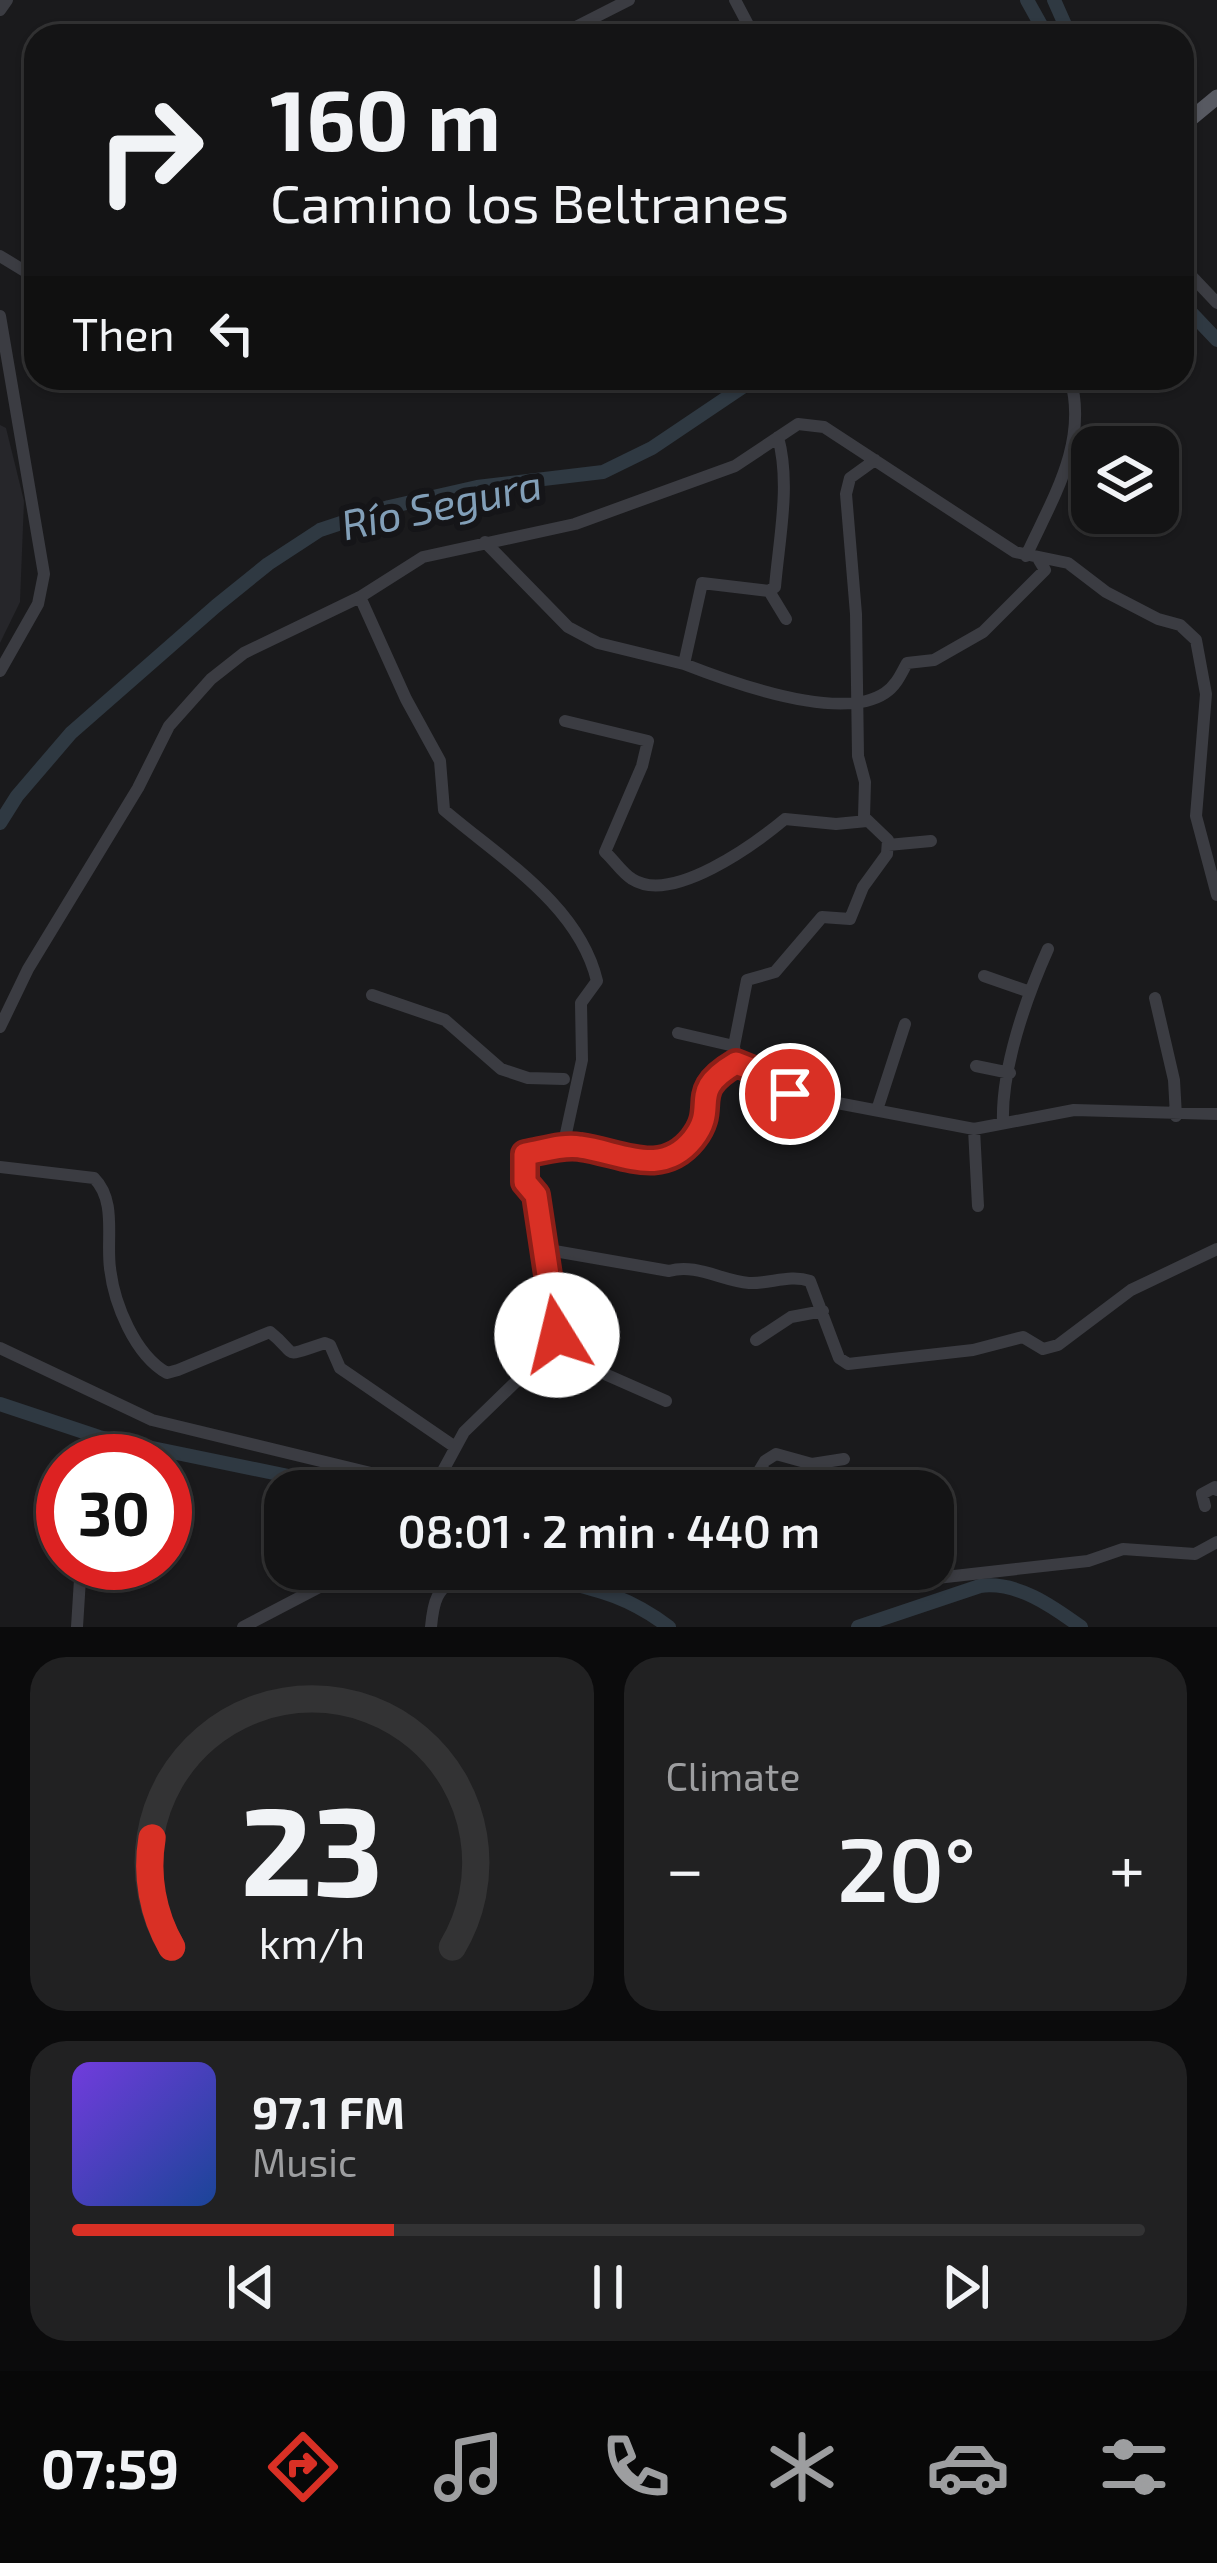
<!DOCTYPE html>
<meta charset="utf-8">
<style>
:root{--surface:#141415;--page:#212122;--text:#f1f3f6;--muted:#9d9ea0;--line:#333334;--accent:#d93025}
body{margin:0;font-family:"Exo 2",sans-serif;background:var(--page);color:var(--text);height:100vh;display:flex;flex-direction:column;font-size:45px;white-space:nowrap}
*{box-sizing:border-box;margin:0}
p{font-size:39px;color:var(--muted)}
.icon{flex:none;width:66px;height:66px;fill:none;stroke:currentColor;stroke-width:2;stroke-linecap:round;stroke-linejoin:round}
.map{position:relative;height:1627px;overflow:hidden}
.sheet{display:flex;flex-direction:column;gap:30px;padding:30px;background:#0b0b0c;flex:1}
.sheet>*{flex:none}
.banner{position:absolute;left:24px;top:24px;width:1170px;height:366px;border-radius:36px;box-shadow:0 3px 9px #0004,0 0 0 3px var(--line);background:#141415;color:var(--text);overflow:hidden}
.tools{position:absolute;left:1071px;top:426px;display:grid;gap:24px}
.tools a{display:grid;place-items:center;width:108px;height:108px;border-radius:24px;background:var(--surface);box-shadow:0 3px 9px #0004,0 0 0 3px var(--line);font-size:60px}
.speed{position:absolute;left:36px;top:1434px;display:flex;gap:24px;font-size:60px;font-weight:700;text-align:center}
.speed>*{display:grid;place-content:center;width:156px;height:156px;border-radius:50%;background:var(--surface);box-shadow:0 3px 9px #0004,0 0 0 3px var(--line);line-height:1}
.speed .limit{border:18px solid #d22;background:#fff;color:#111}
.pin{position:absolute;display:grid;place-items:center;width:102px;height:102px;color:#fff;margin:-51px;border:6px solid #fff;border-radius:50%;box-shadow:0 3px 12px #0007}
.me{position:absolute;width:132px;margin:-66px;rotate:351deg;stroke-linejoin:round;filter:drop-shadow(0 0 9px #0008)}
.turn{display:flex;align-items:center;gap:42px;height:252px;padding:0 48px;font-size:54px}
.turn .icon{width:156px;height:156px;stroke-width:2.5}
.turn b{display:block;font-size:84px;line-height:102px}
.then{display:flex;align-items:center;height:114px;padding:0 48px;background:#0003;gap:24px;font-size:45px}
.big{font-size:90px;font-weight:600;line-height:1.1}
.sheet .card{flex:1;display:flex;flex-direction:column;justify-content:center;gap:18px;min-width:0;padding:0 42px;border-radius:36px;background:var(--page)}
.sheet .dial{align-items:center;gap:0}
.dial svg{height:312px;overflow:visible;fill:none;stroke:var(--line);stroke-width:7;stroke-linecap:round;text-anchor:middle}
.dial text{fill:var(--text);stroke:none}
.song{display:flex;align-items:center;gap:36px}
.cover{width:144px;height:144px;border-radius:18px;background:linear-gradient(135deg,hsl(260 70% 55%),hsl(220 70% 35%))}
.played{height:12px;border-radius:6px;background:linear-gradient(90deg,var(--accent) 30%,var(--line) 30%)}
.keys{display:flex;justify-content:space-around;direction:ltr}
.heat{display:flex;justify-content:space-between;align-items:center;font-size:66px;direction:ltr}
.sheet .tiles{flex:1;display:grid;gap:30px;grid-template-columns:1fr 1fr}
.card:last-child{grid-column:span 2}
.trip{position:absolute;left:264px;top:1470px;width:690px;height:120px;border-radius:36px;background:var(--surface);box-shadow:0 3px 9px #0004,0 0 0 3px var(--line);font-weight:600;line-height:120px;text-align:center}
.menu{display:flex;height:192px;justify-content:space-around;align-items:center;background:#080808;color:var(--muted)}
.menu .icon{width:84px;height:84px}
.menu .current{color:var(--accent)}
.menu b{font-size:54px;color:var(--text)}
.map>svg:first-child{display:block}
.built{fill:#26262a}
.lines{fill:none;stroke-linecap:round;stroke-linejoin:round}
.river{stroke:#2f3942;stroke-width:14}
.minor{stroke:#3b3c42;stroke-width:12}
.major{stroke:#575961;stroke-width:15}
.route-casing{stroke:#8d1f18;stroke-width:30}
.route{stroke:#d93025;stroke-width:21}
.labels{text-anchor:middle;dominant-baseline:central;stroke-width:12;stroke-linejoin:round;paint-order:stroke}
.water-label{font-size:42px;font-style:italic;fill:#829fb8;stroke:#151518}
</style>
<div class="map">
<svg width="1217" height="1627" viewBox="0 0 1217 1627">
<rect width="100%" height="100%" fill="#1a1a1c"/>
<path class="built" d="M0,425l6,3 18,73 -4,101 -20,41z"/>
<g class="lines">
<path class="river" d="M1027,0l20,36
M1054,0l16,36
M1182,303l35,37
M0,823l17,-27 54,-63 145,-127 52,-42 52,-34 69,-23 88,-20 126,-15 49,-24 104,-70
M0,1404l99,33 262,54
M515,1569c63,19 99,17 154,58
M858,1627l122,-41c37,-5 72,20 101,41"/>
<path class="minor" d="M735,0l19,36
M0,10l7,-10
M558,36l71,-36
M0,256l36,22
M1182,266l35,37
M0,316l44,258 -6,30 -38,67
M778,437c13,47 1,102 -3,150l-6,4 -67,-8 -18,81c46,18 156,59 201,29 11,-7 16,-19 22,-30l27,-3 49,-28 62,-62 -6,-10
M485,542l83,85 30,16 86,21
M1026,556c26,-57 63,-114 44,-178
M769,591l17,28
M360,597l46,102 34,62 4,49c56,48 135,95 153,171l-16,22 1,57 -19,87
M565,721l83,20 -6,25 -37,86c9,8 17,21 27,27 40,26 123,-35 153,-60l51,5 31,-3
M888,845l43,-4
M984,976l46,16
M372,995l73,25 56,49 27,9 36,1
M1155,998l19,82 2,36
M0,1027l28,-58 110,-181 31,-62 42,-47 33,-26 116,-56 63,-40 152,-33 160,-58 63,-42 26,3 191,125 53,11 38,29 52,27 22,6 16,15 10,54 -10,122 21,79
M678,1033l56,13
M736,1063l-2,-17 13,-66 28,-8 47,-55 28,2 13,-32 24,-33 1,-14 -24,-23 1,-35 -7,-26 -2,-142 -10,-120 4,-16 25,-18
M976,1066l34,7
M877,1110l28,-86
M1003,1123c-2,-54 23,-125 45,-174
M974,1129l4,77
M0,1167l94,11c23,23 12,61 16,90 4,36 25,87 57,105l11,-3 92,-38c30,24 9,26 55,11l5,2 10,23 115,79
M543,1249l126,22c27,-8 53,10 80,12 21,1 41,-9 61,-2l29,77 9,6 125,-14 50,-13 20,12 15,-4 73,-55 86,-41
M756,1340l35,-23 32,-6
M555,1347l16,3 36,25 59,26
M0,1348l152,72 293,71
M432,1491l32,-59 95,-92 -23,-145 -11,-13v-28c17,-3 38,-10 55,-7 40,5 81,32 113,-8 27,-34 -9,-45 43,-76l28,11 26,20 184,35 100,-19 143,4
M747,1491l18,-30 11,-7 36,10 32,-5
M1205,1506l-3,-12 13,-7 2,3
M780,1569l45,13 49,3 214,-24 35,-12 72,5 22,-12
M77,1627l4,-64
M243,1627l111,-58
M431,1627c3,-34 8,-35 30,-58"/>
<path class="major" d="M1182,126l35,-29"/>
</g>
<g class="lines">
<defs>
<path id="route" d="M557,1335l-21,-140 -11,-13v-28c18,-3 38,-10 55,-7 40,5 81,32 113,-8 27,-34 -8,-46 43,-76l28,11 26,20"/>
</defs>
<use href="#route" class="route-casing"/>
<use href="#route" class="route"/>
</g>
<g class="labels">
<g class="water-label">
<text transform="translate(441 503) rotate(-12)">Río Segura</text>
</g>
</g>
</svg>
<div class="tools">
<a><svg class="icon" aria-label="layers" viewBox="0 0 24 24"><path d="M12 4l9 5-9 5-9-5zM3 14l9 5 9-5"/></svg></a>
</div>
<div class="speed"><div class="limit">30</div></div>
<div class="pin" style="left:790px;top:1094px;background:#d93025"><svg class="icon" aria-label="arrive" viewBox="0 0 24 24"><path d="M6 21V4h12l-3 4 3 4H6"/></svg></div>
<svg class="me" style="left:557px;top:1335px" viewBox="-20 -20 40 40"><circle r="19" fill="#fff"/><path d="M0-13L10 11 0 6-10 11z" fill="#d93025"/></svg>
<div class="trip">08:01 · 2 min · 440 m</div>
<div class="banner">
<div class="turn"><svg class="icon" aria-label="right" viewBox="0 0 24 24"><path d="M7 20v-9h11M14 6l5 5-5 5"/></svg><div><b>160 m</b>Camino los Beltranes</div></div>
<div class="then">Then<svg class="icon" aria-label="left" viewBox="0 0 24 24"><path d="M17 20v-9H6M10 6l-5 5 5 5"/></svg></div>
</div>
</div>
<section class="sheet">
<div class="tiles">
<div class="card dial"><svg viewBox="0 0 100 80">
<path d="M14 69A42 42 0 1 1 86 69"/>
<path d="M14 69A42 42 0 0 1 9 41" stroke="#d93025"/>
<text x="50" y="56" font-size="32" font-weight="700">23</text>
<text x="50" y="72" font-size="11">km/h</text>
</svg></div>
<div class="card"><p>Climate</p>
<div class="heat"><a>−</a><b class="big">20°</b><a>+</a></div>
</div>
<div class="card">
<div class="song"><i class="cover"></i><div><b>97.1 FM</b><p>Music</p></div></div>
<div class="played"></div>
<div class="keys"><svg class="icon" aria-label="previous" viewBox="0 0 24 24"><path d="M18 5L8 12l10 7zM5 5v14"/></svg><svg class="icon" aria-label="pause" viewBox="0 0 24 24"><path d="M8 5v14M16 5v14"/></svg><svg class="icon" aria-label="next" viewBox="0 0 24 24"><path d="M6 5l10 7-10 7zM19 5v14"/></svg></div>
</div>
</div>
</section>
<nav class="menu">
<b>07:59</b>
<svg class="icon current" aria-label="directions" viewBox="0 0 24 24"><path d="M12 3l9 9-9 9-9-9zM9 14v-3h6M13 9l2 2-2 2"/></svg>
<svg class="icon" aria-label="music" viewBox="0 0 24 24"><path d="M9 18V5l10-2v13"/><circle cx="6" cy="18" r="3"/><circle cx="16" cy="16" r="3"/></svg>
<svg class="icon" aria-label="phone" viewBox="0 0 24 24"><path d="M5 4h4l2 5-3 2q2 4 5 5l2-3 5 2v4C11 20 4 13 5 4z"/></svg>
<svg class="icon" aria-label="climate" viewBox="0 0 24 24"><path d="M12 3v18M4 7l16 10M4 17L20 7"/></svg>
<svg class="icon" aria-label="car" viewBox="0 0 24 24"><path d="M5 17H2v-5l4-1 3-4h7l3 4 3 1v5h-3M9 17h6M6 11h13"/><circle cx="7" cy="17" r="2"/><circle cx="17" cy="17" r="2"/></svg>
<svg class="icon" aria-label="filters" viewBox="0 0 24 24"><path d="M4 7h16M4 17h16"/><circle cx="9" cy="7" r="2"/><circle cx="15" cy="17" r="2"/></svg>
</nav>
